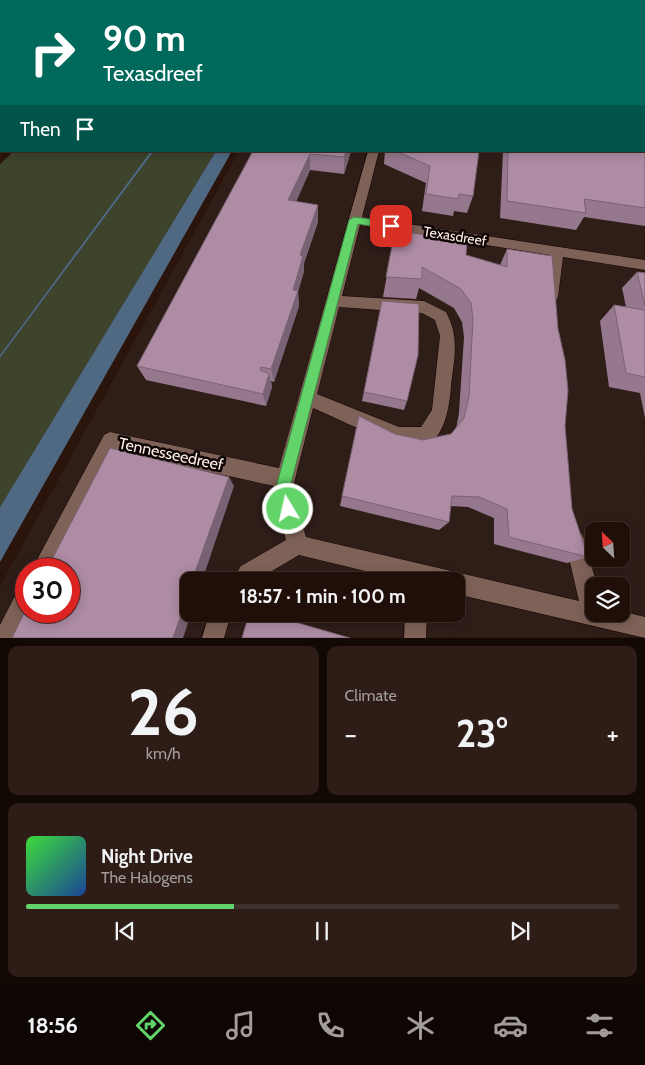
<!DOCTYPE html>
<meta charset="utf-8">
<style>
:root{--surface:#200f08;--page:#2d1d16;--text:#f1f3f6;--muted:#a29c9c;--line:#3d2f29;--accent:#62d469}
body{margin:0;font-family:Cabin,sans-serif;background:var(--page);color:var(--text);height:100vh;display:flex;flex-direction:column;font-size:19px;white-space:nowrap}
*{box-sizing:border-box;margin:0}
p{font-size:16px;color:var(--muted)}
.icon{flex:none;width:28px;height:28px;fill:none;stroke:currentColor;stroke-width:2;stroke-linecap:round;stroke-linejoin:round}
.map{position:relative;height:638px;overflow:hidden}
.panel{display:flex;flex-direction:column;gap:8px;padding:8px;background:#120804;flex:1}
.panel>*{flex:none}
.hud{position:absolute;left:0px;top:0px;width:645px;height:152px;box-shadow:0 2px 12px #0003,0 0 0 1px var(--line);background:#00695c;color:#fff;overflow:hidden}
.needle{width:32px;rotate:335deg}
.controls{position:absolute;left:585px;top:522px;display:grid;gap:10px}
.controls a{display:grid;place-items:center;width:45px;height:45px;border-radius:10px;background:var(--surface);box-shadow:0 2px 12px #0003,0 0 0 1px var(--line);font-size:25px}
.speed{position:absolute;left:15px;top:558px;display:flex;gap:10px;font-size:25px;font-weight:700;text-align:center}
.speed>*{display:grid;place-content:center;width:65px;height:65px;border-radius:50%;background:var(--surface);box-shadow:0 2px 12px #0003,0 0 0 1px var(--line);line-height:1}
.speed .limit{border:8px solid #d22;background:#fff;color:#111}
.pin{position:absolute;display:grid;place-items:center;width:42px;height:42px;color:#fff;margin:-21px;border-radius:10px;box-shadow:0 2px 8px #0006}
.me{position:absolute;width:55px;margin:-28px;rotate:351deg;stroke-linejoin:round;filter:drop-shadow(0 0 4px #0008)}
.turn{display:flex;align-items:center;gap:18px;height:105px;padding:0 20px;font-size:22px}
.turn .icon{width:65px;height:65px;stroke-width:2.5}
.turn b{display:block;font-size:35px;line-height:42px}
.then{display:flex;align-items:center;height:48px;padding:0 20px;background:#0003;gap:10px;font-size:19px}
.big{font-size:38px;font-weight:700;line-height:1.1}
.panel .widget{flex:1;display:flex;flex-direction:column;justify-content:center;gap:8px;min-width:0;padding:0 18px;border-radius:10px;background:var(--page)}
.panel .dial{align-items:center;gap:0}
.dial b{font-size:65px;line-height:1}
.song{display:flex;align-items:center;gap:15px}
.cover{width:60px;height:60px;border-radius:8px;background:linear-gradient(135deg,hsl(120 70% 55%),hsl(220 70% 35%))}
.played{height:5px;border-radius:2px;background:linear-gradient(90deg,var(--accent) 35%,var(--line) 35%)}
.keys{display:flex;justify-content:space-around;direction:ltr}
.heat{display:flex;justify-content:space-between;align-items:center;font-size:28px;direction:ltr}
.panel .tiles{flex:1;display:grid;gap:8px;grid-template-columns:1fr 1fr}
.widget:last-child{grid-column:span 2}
.trip{position:absolute;left:180px;top:572px;width:285px;height:50px;border-radius:10px;background:var(--surface);box-shadow:0 2px 12px #0003,0 0 0 1px var(--line);font-weight:700;line-height:50px;text-align:center}
.tab-bar{display:flex;height:80px;justify-content:space-around;align-items:center;background:#0d0603;color:var(--muted)}
.tab-bar .icon{width:35px;height:35px}
.tab-bar .selected{color:var(--accent)}
.tab-bar b{font-size:22px;color:var(--text)}
.map>svg:first-child{display:block}
.industrial{fill:#2f1d18;fill-rule:evenodd}
.green{fill:#3e442b}
.water{fill:#506983}
.lines{fill:none;stroke-linecap:round;stroke-linejoin:round}
.minor-casing{stroke:#120200;stroke-width:1}
.minor{fill:#7e6257;fill-rule:evenodd}
.wall{fill:#95788d}
.shaded-wall{fill:#796273}
.building{fill:#ad8ca4;stroke:#796273}
.route{fill:#62d469;stroke:#408a44}
.labels{text-anchor:middle;dominant-baseline:central;stroke-width:5;stroke-linejoin:round;paint-order:stroke}
.street-label{font-size:14px;fill:#fdece6;stroke:#0c0402}
.near-street-label{font-size:16px;fill:#fdece6;stroke:#0c0402}
</style>
<div class="map">
<svg width="645" height="638" viewBox="0 0 645 638">
<rect width="100%" height="100%" fill="#2b140b"/>
<path class="industrial" d="M644,31l1,606 -645,1v-52l239,-435h405zM594,531h27v28h-27zM26,569h43v42h-43zM189,581h267v33h-267zM594,586h27v28h-27z"/>
<path class="green" d="M377,0h268v24l-1,-23z
M14,151h137l-151,204v-191z
M154,151h62l-216,356v-149z"/>
<path class="water" d="M151,151h3l-154,207v-3z
M216,151h16l-232,411v-55z"/>
<g class="lines">
<defs>
<path id="minor" d="M368,151h11l-17,66 283,43v10l-82,-13 -5,40 -2,4h-10l-2,-4 6,-42 -190,-30 -18,71 82,5 22,11c14,26 8,46 5,74 -1,16 -5,46 -20,56 -23,14 -94,-24 -118,-34l-21,83 14,46 273,64 -14,-60 3,-7 7,-3 7,3 3,7 12,45h-3v28h27v-3l24,6v21l-189,-44v-13h-50l-107,-26 -44,26h-24l10,-15 45,-26 -14,-49 2,-5 -160,-35 -61,118h-21l72,-134 6,-3 169,36zM339,307l83,6 13,7 5,16 -8,74 -11,17h-22l-82,-33z
M26,587v24h5l-14,27h-17v-13l18,-35z
M209,614h22l-7,24h-22z
M405,614h22l-1,24h-22z"/>
</defs>
<use href="#minor" class="minor-casing"/>
<use href="#minor" class="minor"/>
</g>
<path class="wall" d="M644,21h1v43h-1z
M645,97v129l-61,-9 -8,13 -76,-12 3,-67h141z
M253,151h98l-7,23 -34,-4 -14,32 22,20 -14,41v8l-6,21 1,14 -25,76 -3,-1 1,6 -6,19 -120,-26 -9,-14z
M385,151h94l-6,45 -6,17 -13,-2 -1,5 -31,-5 4,-28 -42,-19z
M395,230l71,25 34,10 7,-16 58,177 7,83 16,48 -21,6 -73,-19v-26l-26,-11 -18,-1 -1,16 -10,8 -99,-24 2,-10 53,-62 28,6 28,-6 5,-5 3,-16 5,-76 -2,-15 -8,-14 -35,-20 -3,11 -33,-2z
M637,272l8,1v145l-5,-25 -31,-6 -9,-66 14,-16 12,2 -4,-19z
M382,301l25,100 -3,9 -42,-9z"/>
<path class="shaded-wall" d="M346,151h5l-7,23v-17z
M310,154v16l-21,47 -1,-17z
M318,205v17l-14,41v8l-6,21 1,14 -25,76 -3,-13 29,-114z
M269,374l3,13 -6,19 -3,-12z
M229,477l5,9 -32,95h-10z
M189,592v22h2l-8,24h-10z"/>
<path class="building" d="M357,0h40v1h-40z
M644,21h1v26h-1z
M644,96l1,1v111l-61,-9 2,14 -79,-12 1,-50h136z
M253,151h93l-2,6 -34,-3 -22,46 30,5 -18,50 3,1 -10,34 5,1 -27,78 -10,-2 -1,3 9,4 -6,20 -126,-28z
M396,151h83l-6,45 -14,-2 -1,5 -32,-5 4,-28z
M395,230l72,12 -1,13 41,12v-18l45,7 6,73 7,31 3,30 -3,36 7,83 16,48 -79,-20 -2,-28 -28,-12 -27,-1 -3,26 -107,-26 17,-80 36,18 28,6 28,-6 13,-16 5,-21 4,-78 -2,-16 -10,-14 -39,-22v12l-36,-2z
M637,272l8,1v33z
M382,301l37,3 -1,51 -11,46 -43,-9z
M614,305l31,5v67l-19,-4z
M110,448l119,29 -37,104h-3v11l-16,46h-161l14,-29v2h43v-42h-22z
M249,614h18l83,24h-108z"/>
<path class="route" d="M354,217l37,5 5,4 -5,3 -33,-5 -69,267 6,18 -2,5 -5,2 -6,-2 -7,-23 74,-271z"/>
<g class="labels">
<g class="street-label">
<text transform="translate(455 236) rotate(9)">Texasdreef</text>
</g>
<g class="near-street-label">
<text transform="translate(171 454) rotate(12)">Tennesseedreef</text>
</g>
</g>
</svg>
<div class="controls">
<a><svg class="needle" viewBox="-14 -14 28 28"><path d="M0-13l5 13h-10z" fill="#e53935"/><path d="M0 13l5-13h-10z" fill="#a29c9c"/></svg></a>
<a><svg class="icon" aria-label="layers" viewBox="0 0 24 24"><path d="M12 4l9 5-9 5-9-5zM3 14l9 5 9-5"/></svg></a>
</div>
<div class="speed"><div class="limit">30</div></div>
<div class="pin" style="left:391px;top:226px;background:#d93025"><svg class="icon" aria-label="arrive" viewBox="0 0 24 24"><path d="M6 21V4h12l-3 4 3 4H6"/></svg></div>
<svg class="me" style="left:288px;top:509px" viewBox="-20 -20 40 40"><circle r="17" fill="#62d469" stroke="#fff" stroke-width="3"/><path d="M0-11L8 9 0 5-8 9z" fill="#fff"/></svg>
<div class="trip">18:57 · 1 min · 100 m</div>
<div class="hud">
<div class="turn"><svg class="icon" aria-label="right" viewBox="0 0 24 24"><path d="M7 20v-9h11M14 6l5 5-5 5"/></svg><div><b>90 m</b>Texasdreef</div></div>
<div class="then">Then<svg class="icon" aria-label="arrive" viewBox="0 0 24 24"><path d="M6 21V4h12l-3 4 3 4H6"/></svg></div>
</div>
</div>
<section class="panel">
<div class="tiles">
<div class="widget dial"><b>26</b><p>km/h</p></div>
<div class="widget"><p>Climate</p>
<div class="heat"><a>−</a><b class="big">23°</b><a>+</a></div>
</div>
<div class="widget">
<div class="song"><i class="cover"></i><div><b>Night Drive</b><p>The Halogens</p></div></div>
<div class="played"></div>
<div class="keys"><svg class="icon" aria-label="previous" viewBox="0 0 24 24"><path d="M18 5L8 12l10 7zM5 5v14"/></svg><svg class="icon" aria-label="pause" viewBox="0 0 24 24"><path d="M8 5v14M16 5v14"/></svg><svg class="icon" aria-label="next" viewBox="0 0 24 24"><path d="M6 5l10 7-10 7zM19 5v14"/></svg></div>
</div>
</div>
</section>
<nav class="tab-bar">
<b>18:56</b>
<svg class="icon selected" aria-label="directions" viewBox="0 0 24 24"><path d="M12 3l9 9-9 9-9-9zM9 14v-3h6M13 9l2 2-2 2"/></svg>
<svg class="icon" aria-label="music" viewBox="0 0 24 24"><path d="M9 18V5l10-2v13"/><circle cx="6" cy="18" r="3"/><circle cx="16" cy="16" r="3"/></svg>
<svg class="icon" aria-label="phone" viewBox="0 0 24 24"><path d="M5 4h4l2 5-3 2q2 4 5 5l2-3 5 2v4C11 20 4 13 5 4z"/></svg>
<svg class="icon" aria-label="climate" viewBox="0 0 24 24"><path d="M12 3v18M4 7l16 10M4 17L20 7"/></svg>
<svg class="icon" aria-label="car" viewBox="0 0 24 24"><path d="M5 17H2v-5l4-1 3-4h7l3 4 3 1v5h-3M9 17h6M6 11h13"/><circle cx="7" cy="17" r="2"/><circle cx="17" cy="17" r="2"/></svg>
<svg class="icon" aria-label="filters" viewBox="0 0 24 24"><path d="M4 7h16M4 17h16"/><circle cx="9" cy="7" r="2"/><circle cx="15" cy="17" r="2"/></svg>
</nav>
